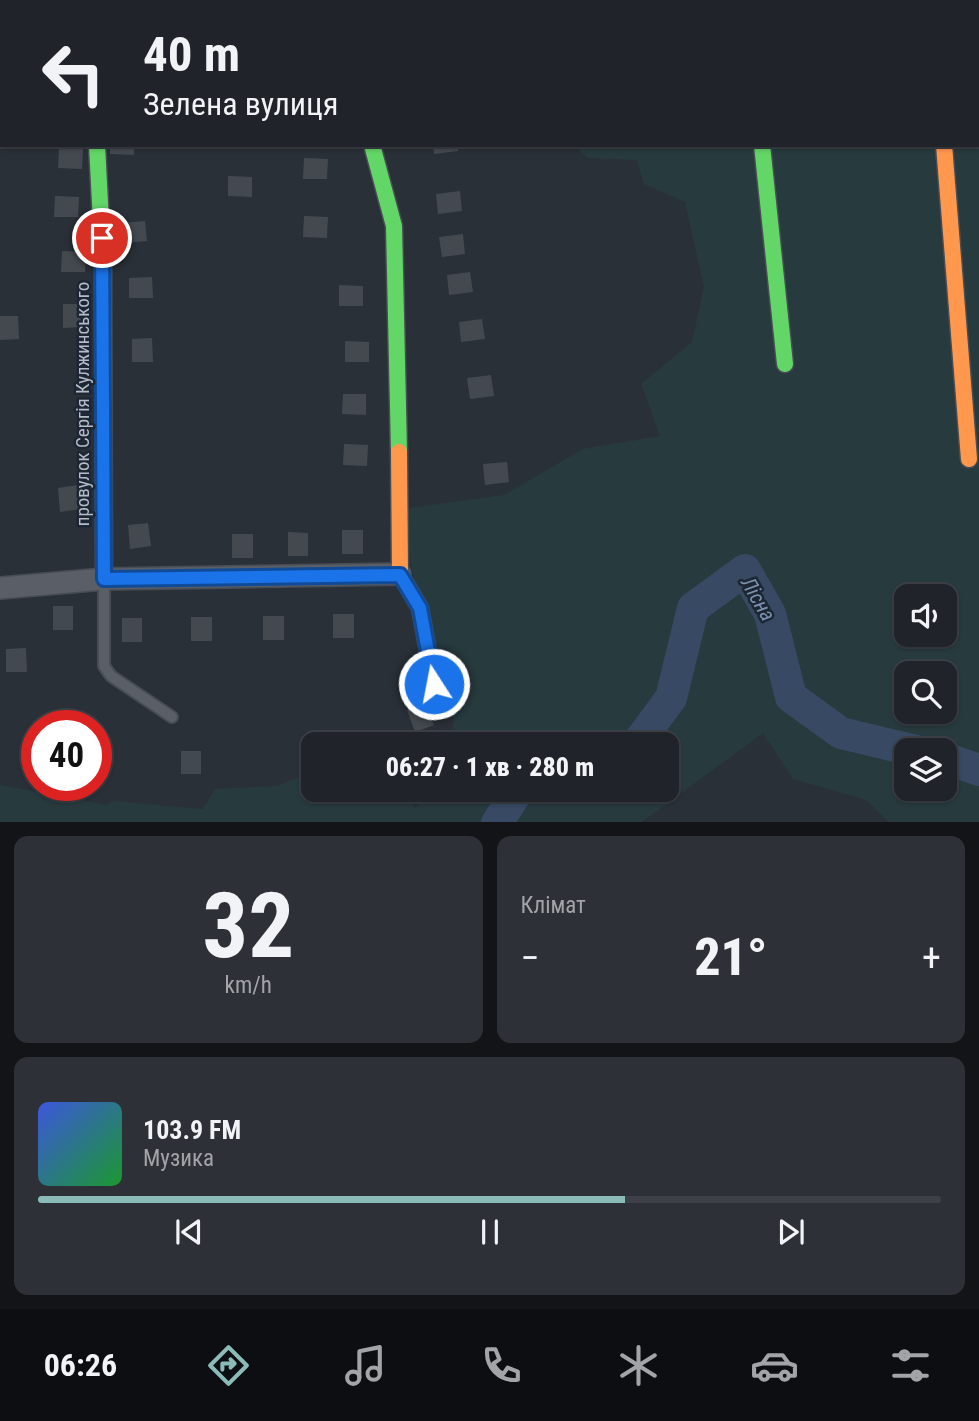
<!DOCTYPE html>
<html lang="uk">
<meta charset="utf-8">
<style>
:root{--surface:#20242a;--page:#2d3036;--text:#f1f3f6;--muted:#a2a4a8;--line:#3d4147;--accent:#8bbbb9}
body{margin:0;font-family:"Roboto Condensed",sans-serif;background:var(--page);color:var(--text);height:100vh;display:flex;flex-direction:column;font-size:26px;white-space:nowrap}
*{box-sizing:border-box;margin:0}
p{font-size:23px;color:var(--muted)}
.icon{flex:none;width:38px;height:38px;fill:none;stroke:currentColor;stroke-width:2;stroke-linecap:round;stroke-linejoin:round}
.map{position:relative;height:822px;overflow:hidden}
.sheet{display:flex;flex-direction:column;gap:14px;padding:14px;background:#121417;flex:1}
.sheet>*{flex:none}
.hud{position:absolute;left:0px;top:0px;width:980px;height:147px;box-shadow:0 2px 5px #0004,0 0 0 2px var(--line);background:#20242a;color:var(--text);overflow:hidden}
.controls{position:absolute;left:894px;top:584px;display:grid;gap:14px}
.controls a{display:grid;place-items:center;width:63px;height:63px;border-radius:14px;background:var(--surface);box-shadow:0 2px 5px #0004,0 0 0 2px var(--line);font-size:35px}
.speed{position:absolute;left:21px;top:710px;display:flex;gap:14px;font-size:35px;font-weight:700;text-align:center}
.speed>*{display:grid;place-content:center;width:91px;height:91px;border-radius:50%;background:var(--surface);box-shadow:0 2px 5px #0004,0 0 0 2px var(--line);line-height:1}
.speed .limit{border:10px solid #d22;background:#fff;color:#111}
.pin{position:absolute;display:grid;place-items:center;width:60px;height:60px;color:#fff;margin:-30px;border:4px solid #fff;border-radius:50%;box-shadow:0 2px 7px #0007}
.me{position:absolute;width:77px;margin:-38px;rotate:349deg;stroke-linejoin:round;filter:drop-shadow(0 0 5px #0008)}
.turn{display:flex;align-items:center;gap:24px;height:147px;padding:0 28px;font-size:32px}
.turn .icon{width:91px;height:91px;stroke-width:2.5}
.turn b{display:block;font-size:49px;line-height:60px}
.big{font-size:52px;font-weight:800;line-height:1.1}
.sheet .widget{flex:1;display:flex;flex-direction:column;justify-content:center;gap:10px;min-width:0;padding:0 24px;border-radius:14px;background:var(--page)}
.sheet .dial{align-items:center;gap:0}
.dial b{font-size:91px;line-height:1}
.song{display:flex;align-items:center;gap:21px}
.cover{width:84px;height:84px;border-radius:10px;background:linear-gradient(135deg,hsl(230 70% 55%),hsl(130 70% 35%))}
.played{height:7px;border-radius:4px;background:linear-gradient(90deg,var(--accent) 65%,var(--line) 65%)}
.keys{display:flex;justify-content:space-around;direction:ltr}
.heat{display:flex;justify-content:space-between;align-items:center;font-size:38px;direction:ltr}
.sheet .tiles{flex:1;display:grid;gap:14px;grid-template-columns:1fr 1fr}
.widget:last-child{grid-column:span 2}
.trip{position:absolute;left:301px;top:732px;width:378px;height:70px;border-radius:14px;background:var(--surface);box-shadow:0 2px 5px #0004,0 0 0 2px var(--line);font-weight:800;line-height:70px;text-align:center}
.menu{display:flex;height:112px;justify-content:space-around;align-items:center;background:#0d0e11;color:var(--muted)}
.menu .icon{width:49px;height:49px}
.menu .current{color:var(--accent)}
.menu b{font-size:32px;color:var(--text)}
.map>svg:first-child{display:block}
.green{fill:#273a3e;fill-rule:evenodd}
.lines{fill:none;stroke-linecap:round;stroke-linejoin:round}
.river{stroke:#384963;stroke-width:32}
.building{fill:#444950}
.lane-casing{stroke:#484c53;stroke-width:14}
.street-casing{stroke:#484c53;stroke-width:24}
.fast-casing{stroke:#484c53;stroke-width:19}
.slow-casing{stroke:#484c53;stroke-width:19}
.lane{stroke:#5a5e66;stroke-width:10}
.street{stroke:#5a5e66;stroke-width:21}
.fast{stroke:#63d668;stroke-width:16}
.slow{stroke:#ff974d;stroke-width:16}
.route-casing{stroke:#114b97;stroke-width:18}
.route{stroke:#1a73e8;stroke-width:12}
.labels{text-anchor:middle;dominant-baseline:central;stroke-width:5;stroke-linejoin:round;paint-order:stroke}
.street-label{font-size:19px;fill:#b4bcc9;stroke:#1d2633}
.water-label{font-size:21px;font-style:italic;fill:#7c92b1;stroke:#1d2633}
</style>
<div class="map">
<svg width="979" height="823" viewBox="0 0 979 823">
<rect width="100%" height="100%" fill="#2a3038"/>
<path class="green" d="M486,0h493v822h-90l-22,-22 -74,-21 -30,-46 -121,89h-642v-37l107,20 5,-4 91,8 12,-20 62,-3 36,-14v17h89l13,19 21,-19h231v-45h-216l4,-37 -21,-23 -33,-175 103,-14 79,-46 77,-13 -19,-52 51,-42 12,-55 -19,-85 -41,-18 -7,-24 -49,-2 -14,-13h404v-143zM906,597h39v38h-39zM906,674h39v38h-39zM906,751h39v38h-39z"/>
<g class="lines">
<path class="river" d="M637,744l34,-46 22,-90 52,-38 25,44 21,83 50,36 75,18
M945,758l34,12
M497,823l22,-34"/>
</g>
<path class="building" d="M110,145h24v10l-24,-1z
M433,145h24l1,6 -24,3z
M59,148l24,1 -1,20 -24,-1z
M304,158l24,1 -1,20h-24z
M228,176l24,1v20l-24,-1z
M460,191l2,20 -24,3 -2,-20z
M55,196l24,1 -1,20h-24z
M304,216l24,1 -1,21 -24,-1z
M145,221l2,20 -24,2 -2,-20z
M463,234l2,20 -23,3 -3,-20z
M62,251l24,1 -1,20h-24z
M470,272l3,20 -24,3 -2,-20z
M152,277l1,21h-24v-20z
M339,285l24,1v20h-24z
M63,304h20l1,23 -21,1z
M0,316h18l1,23 -19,1z
M482,319l3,20 -24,3 -2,-20z
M152,338l1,24h-21v-23z
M345,341l24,1v20h-24z
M491,375l3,21 -24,3 -3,-21z
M343,394h23v21l-24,-1z
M344,444l24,1 -1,21 -24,-1z
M507,462l2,20 -24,3 -2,-21z
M78,485l3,24 -21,3 -2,-24z
M148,523l3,23 -21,3 -2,-24z
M342,530h21v24h-21z
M288,532l20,1v23h-20z
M232,534h21v24h-21z
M53,606h20v24h-20z
M333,614h21v24h-21z
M263,616h21v24h-21z
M191,617h21v24h-21z
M122,618h20v24h-20z
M26,648l1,24h-21v-23z
M426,702l8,23 -19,7 -8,-22z
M181,751h20v23h-20z"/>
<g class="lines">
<defs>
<path id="lane" d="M104,582v84l7,10 61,41"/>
<path id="street" d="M978,13h1
M0,104h2
M0,588l104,-9 296,-5"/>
<path id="fast" d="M97,145l6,116 1,318
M372,145l22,81 5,226
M762,145l23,219"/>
<path id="slow" d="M944,145l25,314
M399,452l1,122 20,34 14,76"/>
</defs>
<use href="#lane" class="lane-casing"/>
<use href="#street" class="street-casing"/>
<use href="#fast" class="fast-casing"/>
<use href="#slow" class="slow-casing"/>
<use href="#lane" class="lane"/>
<use href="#street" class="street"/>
<use href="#fast" class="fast"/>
<use href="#slow" class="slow"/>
</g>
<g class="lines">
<defs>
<path id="route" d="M102,238l2,341 296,-4 20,33 14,76"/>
</defs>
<use href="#route" class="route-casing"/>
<use href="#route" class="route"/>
</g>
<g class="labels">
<g class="street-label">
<text transform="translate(82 404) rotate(-90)">провулок Сергія Кулжинського</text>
</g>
<g class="water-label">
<text transform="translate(758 599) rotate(60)">Лісна</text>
</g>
</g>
</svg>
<div class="controls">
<a><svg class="icon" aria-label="sound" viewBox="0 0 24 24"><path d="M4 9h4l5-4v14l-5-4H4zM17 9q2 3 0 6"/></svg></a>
<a><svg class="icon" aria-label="search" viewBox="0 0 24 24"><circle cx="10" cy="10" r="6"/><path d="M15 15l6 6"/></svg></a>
<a><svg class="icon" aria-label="layers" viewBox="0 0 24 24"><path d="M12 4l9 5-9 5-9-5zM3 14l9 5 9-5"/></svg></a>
</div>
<div class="speed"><div class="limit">40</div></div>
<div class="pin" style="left:102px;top:238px;background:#d93025"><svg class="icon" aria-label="arrive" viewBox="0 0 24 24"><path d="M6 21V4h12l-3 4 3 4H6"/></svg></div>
<svg class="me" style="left:434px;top:684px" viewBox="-20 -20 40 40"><circle r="17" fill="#1a73e8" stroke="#fff" stroke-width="3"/><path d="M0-11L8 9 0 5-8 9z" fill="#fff"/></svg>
<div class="trip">06:27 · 1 хв · 280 m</div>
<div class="hud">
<div class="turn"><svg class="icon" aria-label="left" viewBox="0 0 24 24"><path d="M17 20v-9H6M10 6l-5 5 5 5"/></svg><div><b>40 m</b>Зелена вулиця</div></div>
</div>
</div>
<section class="sheet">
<div class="tiles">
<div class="widget dial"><b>32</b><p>km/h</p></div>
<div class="widget"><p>Клімат</p>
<div class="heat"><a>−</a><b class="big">21°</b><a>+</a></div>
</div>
<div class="widget">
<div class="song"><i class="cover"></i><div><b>103.9 FM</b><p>Музика</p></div></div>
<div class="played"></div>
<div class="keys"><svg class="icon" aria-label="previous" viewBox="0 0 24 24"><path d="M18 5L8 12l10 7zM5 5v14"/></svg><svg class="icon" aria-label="pause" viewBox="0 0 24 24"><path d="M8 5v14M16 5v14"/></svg><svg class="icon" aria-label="next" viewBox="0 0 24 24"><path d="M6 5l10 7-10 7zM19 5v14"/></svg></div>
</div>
</div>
</section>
<nav class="menu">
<b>06:26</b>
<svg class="icon current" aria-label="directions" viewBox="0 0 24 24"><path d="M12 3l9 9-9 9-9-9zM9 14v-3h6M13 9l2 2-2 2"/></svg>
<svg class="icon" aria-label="music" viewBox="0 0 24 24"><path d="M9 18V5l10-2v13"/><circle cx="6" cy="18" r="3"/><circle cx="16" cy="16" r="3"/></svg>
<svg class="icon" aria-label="phone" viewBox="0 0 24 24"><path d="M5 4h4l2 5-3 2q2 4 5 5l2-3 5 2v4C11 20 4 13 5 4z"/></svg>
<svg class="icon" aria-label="climate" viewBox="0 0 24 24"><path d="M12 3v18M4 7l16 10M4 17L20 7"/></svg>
<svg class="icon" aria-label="car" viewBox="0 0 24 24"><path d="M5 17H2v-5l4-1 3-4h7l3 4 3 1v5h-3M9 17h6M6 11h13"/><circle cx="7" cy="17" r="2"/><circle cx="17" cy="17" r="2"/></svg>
<svg class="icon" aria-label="filters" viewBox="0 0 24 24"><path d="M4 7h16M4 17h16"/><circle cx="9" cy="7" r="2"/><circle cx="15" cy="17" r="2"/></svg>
</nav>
